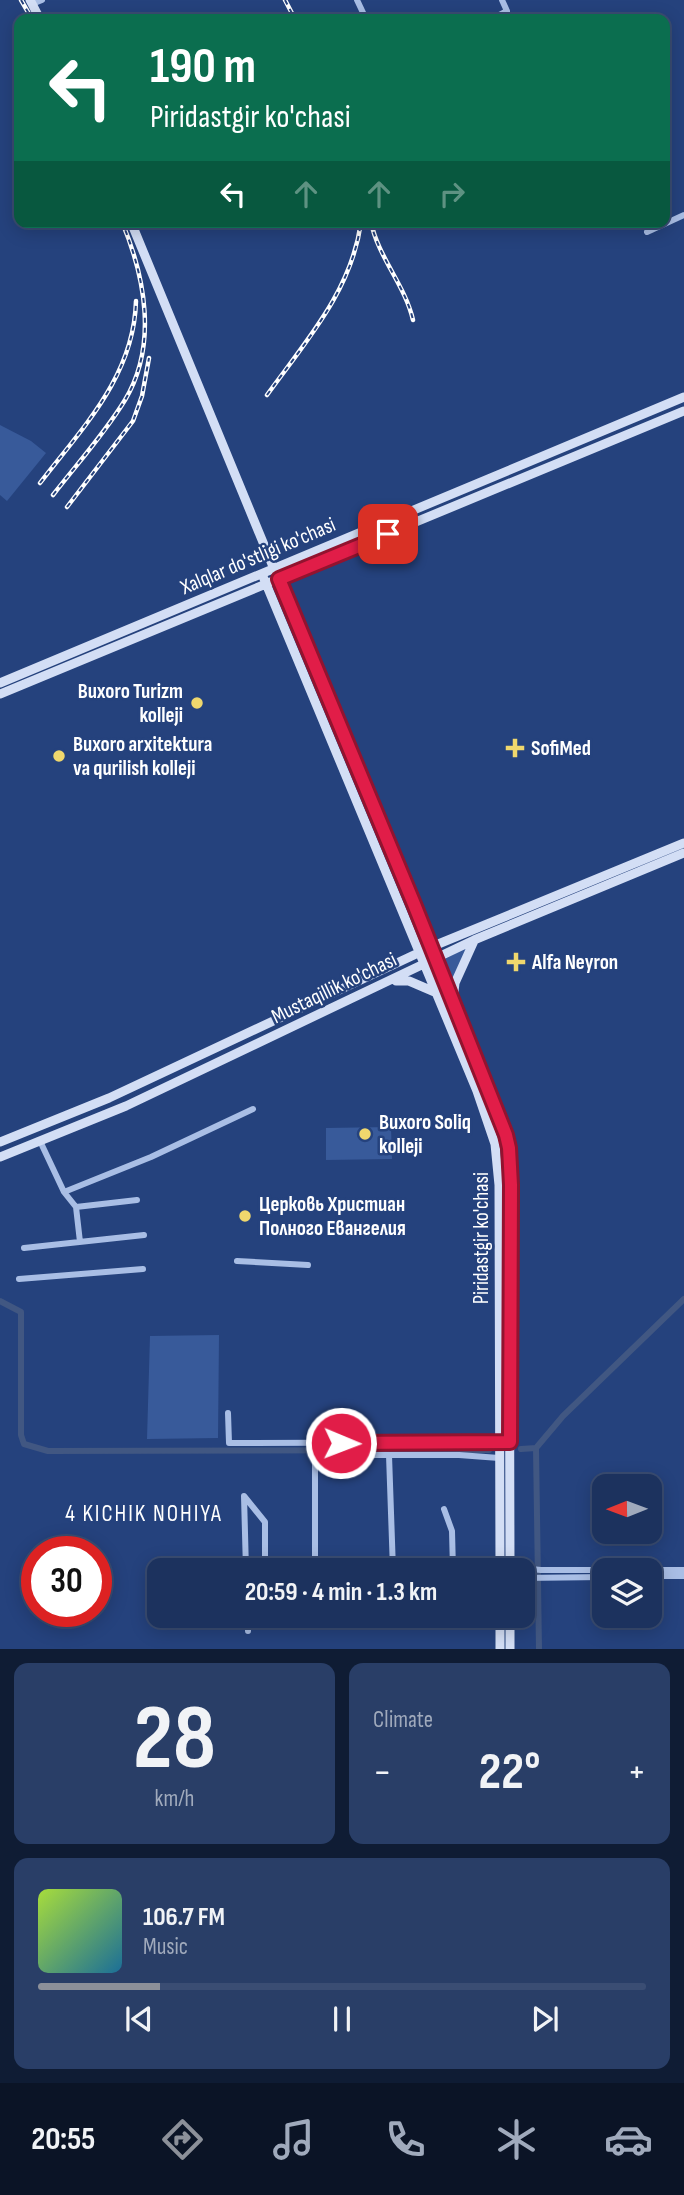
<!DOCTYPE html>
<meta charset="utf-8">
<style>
:root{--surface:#1c325e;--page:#293e67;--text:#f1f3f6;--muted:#a0aabc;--line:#3a4d73;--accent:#8c9099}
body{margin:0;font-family:"Sofia Sans Condensed",sans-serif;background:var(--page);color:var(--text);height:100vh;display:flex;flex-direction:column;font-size:26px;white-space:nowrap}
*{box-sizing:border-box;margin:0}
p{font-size:23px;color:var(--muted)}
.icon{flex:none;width:38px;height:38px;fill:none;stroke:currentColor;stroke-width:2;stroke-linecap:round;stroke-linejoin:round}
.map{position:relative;height:1649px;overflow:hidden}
.sheet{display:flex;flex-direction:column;gap:14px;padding:14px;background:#0f1c34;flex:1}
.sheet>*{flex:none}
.top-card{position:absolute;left:14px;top:14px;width:656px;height:214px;border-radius:14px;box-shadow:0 4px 18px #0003,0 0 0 2px var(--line);background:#0b6e4f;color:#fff;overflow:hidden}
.needle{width:46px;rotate:269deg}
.buttons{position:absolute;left:592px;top:1474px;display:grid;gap:14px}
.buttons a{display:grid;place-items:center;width:70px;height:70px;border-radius:14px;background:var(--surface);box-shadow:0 4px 18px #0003,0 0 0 2px var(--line);font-size:35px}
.speed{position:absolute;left:21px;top:1536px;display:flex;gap:14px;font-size:35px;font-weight:700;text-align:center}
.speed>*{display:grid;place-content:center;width:91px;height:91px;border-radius:50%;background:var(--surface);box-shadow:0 4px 18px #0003,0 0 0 2px var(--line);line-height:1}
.speed .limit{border:10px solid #d22;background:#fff;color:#111}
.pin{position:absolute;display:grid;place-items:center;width:60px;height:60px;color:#fff;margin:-30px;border-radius:14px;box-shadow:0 4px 10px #0006}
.me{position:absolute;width:77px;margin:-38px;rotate:91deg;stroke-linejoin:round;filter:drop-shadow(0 0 5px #0008)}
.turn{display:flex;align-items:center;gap:24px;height:147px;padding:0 21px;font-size:32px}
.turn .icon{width:91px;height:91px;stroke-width:2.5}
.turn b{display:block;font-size:49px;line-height:60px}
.lanes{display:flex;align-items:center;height:66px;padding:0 21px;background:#0003;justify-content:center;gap:35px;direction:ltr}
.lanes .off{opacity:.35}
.big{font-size:52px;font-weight:700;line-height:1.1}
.sheet .tile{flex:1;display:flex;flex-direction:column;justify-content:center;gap:10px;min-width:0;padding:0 24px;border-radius:14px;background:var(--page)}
.sheet .dial{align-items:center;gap:0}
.dial b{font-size:91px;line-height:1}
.song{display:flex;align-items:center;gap:21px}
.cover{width:84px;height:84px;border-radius:10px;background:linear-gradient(135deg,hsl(80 70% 55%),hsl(200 70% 35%))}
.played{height:7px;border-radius:4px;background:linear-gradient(90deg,var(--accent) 20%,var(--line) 20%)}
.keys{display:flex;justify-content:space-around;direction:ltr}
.heat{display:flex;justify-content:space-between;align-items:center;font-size:38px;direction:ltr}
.sheet .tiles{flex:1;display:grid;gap:14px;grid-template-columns:1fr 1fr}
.tile:last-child{grid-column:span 2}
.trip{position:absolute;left:147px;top:1558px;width:388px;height:70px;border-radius:14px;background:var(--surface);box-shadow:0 4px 18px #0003,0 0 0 2px var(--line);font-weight:700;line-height:70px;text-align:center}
.dock{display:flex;height:112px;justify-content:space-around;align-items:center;background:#0b1426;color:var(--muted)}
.dock .icon{width:49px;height:49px}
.dock .active{color:var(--accent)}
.dock b{font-size:32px;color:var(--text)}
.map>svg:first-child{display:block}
.green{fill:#385a9a}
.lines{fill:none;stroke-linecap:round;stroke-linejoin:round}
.canal{stroke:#415782;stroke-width:6}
.street{stroke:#a9bee5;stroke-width:6}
.secondary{stroke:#d3def5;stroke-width:9}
.rail-casing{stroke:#fff;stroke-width:4.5}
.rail{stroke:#25427d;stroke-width:2;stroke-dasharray:5;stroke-linecap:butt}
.route-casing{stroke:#92132f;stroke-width:18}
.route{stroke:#e11d48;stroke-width:12}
.poi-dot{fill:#efd76d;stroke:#25427d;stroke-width:2.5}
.labels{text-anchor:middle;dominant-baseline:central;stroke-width:5;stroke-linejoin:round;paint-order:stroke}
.street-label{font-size:21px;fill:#fff;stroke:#25427d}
.poi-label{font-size:21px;font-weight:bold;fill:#fff;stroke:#25427d;text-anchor:start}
.neighbourhood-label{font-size:23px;letter-spacing:2px;fill:#fff;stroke:#25427d}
</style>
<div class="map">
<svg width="684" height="1649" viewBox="0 0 684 1649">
<rect width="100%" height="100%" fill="#25427d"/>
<path class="green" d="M0,425l31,16 15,12 -39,48 -7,-6z
M469,946l-17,38 -9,-24z
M391,1127l1,32 -66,1v-32z
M219,1335l-1,103 -71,1 3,-103z"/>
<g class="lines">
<path class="canal" d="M0,1301l21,11v123l3,9 24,7 441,-1
M536,1448l3,201
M521,1449l15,-1 27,-32 121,-117"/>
<path class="street" d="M357,0l9,19
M32,4l10,-4
M492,19l15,-8 -5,-11
M647,232l37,-17
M40,1141l24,51 87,-35 102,-48
M64,1192l12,15 4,35
M76,1207l61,-7
M24,1248l120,-13
M237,1261l71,4
M19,1279l124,-10
M228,1413l1,30 270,-1
M389,1455l4,115
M444,1509l8,22 1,39
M510,1567l31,3h63
M246,1570l-2,-74 21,26v48
M315,1570v-115h144l40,3
M649,1570h35
M649,1576h35
M523,1578l81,-1
M248,1631v-16"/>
<path class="secondary" d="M30,0l10,19
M131,222l143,347
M275,568l226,552 8,28 1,422
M262,574l215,517 18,53 4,41 1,385
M0,683l684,-286
M0,694l684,-283
M396,981h13l28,12
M453,1000l2,-17 19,-42
M0,1142l109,-44 322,-151 253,-104
M0,1157l126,-51 348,-166 210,-87
M500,1615v34
M510,1649v-34"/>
<defs>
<path id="rail" d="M21,0l11,19
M285,0l10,19
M371,222c7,35 34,63 42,98
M267,395c39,-54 85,-105 94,-173
M40,483c43,-56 94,-107 96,-182
M53,495c24,-31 52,-62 72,-95 33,-55 20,-123 -3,-178
M67,507l66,-86 9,-25 7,-38"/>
</defs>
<use href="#rail" class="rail-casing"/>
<use href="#rail" class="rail"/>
</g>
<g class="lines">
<defs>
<path id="route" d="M341,1443l169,-1 1,-257 -2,-37 -3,-13 -92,-231 -135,-325 109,-45"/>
</defs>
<use href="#route" class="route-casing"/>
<use href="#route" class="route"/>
</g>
<g class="poi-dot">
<circle cx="197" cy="703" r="7"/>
<path d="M511.5 737.5h7v7h7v7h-7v7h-7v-7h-7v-7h7z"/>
<circle cx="59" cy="756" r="7"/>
<path d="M512.5 951.5h7v7h7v7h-7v7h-7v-7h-7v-7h7z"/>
<circle cx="365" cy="1134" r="7"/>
<circle cx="245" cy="1216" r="7"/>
</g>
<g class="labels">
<g class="street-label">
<text transform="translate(258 556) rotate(-23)">Xalqlar do'stligi ko'chasi</text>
<text transform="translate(334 988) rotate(-26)">Mustaqillik ko'chasi</text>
<text transform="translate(481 1238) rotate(-90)">Piridastgir ko'chasi</text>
</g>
<g class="poi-label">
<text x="183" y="691" text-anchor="end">Buxoro Turizm<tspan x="183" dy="24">kolleji</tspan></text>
<text x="73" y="744">Buxoro arxitektura<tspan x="73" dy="24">va qurilish kolleji</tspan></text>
<text x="531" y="748">SofiMed</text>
<text x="532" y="962">Alfa Neyron</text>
<text x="379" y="1122">Buxoro Soliq<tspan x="379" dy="24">kolleji</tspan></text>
<text x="259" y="1204">Церковь Христиан<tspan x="259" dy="24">Полного Евангелия</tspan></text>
</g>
<g class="neighbourhood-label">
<text x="144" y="1514">4 KICHIK NOHIYA</text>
</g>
</g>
</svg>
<div class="buttons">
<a><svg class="needle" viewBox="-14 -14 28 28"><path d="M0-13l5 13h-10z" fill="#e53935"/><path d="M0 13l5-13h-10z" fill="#a0aabc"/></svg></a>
<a><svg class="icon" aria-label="layers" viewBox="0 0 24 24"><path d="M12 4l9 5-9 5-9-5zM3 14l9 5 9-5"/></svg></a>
</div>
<div class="speed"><div class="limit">30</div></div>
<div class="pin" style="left:388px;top:534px;background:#d93025"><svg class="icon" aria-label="arrive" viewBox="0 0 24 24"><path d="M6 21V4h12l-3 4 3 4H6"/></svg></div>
<svg class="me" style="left:341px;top:1443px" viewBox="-20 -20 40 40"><circle r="17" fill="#e11d48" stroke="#fff" stroke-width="3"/><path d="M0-11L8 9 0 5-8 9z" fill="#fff"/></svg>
<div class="trip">20:59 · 4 min · 1.3 km</div>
<div class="top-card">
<div class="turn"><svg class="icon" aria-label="left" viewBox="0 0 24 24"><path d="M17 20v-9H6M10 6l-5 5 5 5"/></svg><div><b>190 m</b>Piridastgir ko'chasi</div></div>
<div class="lanes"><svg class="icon" aria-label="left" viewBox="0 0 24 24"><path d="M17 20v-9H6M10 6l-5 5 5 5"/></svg><svg class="icon off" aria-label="ahead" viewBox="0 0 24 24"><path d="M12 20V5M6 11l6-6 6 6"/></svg><svg class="icon off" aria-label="ahead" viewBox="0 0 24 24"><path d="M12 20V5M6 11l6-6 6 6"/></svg><svg class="icon off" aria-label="right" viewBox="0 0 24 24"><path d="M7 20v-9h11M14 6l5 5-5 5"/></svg></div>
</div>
</div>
<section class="sheet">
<div class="tiles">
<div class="tile dial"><b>28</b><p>km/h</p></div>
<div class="tile"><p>Climate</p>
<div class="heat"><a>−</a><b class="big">22°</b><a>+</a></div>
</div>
<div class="tile">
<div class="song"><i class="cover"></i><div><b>106.7 FM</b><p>Music</p></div></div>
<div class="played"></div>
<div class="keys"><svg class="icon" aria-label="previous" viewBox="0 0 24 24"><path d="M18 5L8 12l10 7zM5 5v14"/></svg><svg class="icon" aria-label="pause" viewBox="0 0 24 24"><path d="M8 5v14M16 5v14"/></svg><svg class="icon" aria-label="next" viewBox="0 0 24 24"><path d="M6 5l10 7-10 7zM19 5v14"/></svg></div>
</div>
</div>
</section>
<nav class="dock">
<b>20:55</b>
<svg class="icon active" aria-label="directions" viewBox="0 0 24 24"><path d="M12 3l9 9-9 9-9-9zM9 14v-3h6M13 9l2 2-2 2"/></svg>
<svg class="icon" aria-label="music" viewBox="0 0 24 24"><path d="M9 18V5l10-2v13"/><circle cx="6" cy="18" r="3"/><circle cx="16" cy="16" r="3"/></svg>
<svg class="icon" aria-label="phone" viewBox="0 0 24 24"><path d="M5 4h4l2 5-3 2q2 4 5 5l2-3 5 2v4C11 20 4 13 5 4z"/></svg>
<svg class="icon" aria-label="climate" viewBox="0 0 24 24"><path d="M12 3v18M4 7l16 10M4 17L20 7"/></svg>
<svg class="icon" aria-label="car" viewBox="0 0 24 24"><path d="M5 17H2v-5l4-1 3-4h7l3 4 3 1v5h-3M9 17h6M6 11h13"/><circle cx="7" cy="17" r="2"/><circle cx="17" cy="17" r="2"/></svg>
</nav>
